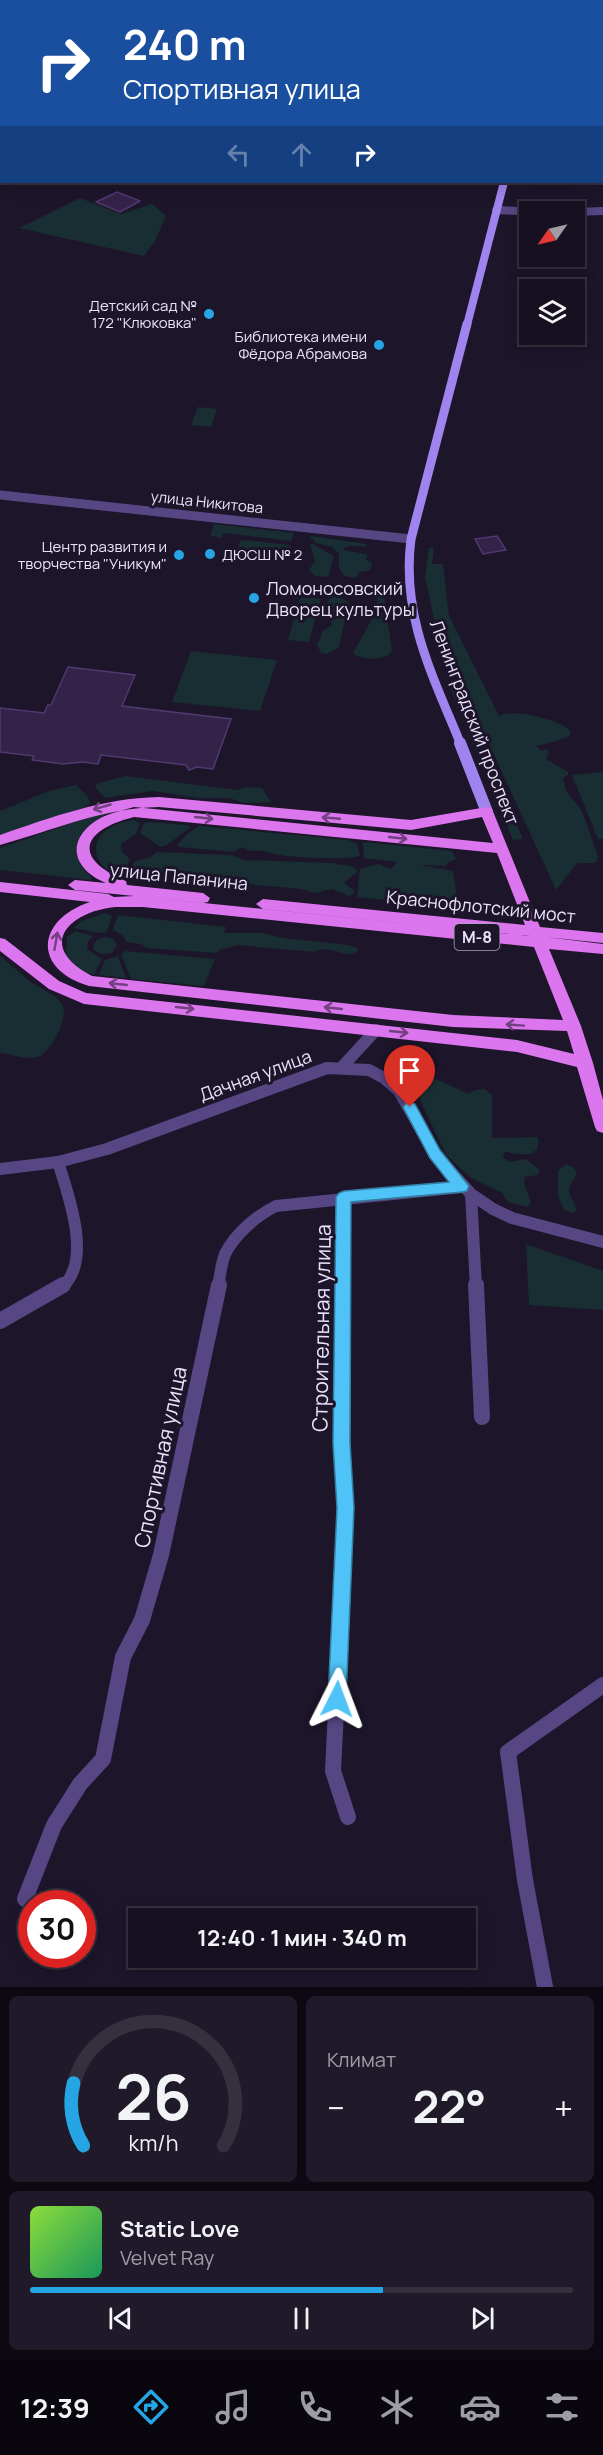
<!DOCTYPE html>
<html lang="ru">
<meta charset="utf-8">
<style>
:root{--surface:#161020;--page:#1f1929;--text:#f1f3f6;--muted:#9e9da5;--line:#35303e;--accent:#25a5e3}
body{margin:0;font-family:Manrope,sans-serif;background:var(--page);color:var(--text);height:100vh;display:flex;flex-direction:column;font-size:22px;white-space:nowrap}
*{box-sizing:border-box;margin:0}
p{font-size:20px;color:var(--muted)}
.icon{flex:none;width:33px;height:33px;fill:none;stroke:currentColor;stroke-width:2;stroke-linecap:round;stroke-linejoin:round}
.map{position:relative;height:1987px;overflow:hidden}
.details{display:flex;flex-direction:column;gap:9px;padding:9px;background:#0c0912;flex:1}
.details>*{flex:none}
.banner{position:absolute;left:0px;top:0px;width:603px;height:183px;box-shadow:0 3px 15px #0003,0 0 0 2px var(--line);background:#1a4fa0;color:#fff;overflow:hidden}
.needle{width:39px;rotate:236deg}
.controls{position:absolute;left:519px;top:201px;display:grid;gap:12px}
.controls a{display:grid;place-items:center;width:66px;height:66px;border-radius:0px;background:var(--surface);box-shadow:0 3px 15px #0003,0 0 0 2px var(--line);font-size:30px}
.speed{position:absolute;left:18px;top:1890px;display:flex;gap:12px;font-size:30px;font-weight:700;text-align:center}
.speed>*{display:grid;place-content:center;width:78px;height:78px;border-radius:50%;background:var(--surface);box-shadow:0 3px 15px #0003,0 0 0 2px var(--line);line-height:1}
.speed .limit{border:9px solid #d22;background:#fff;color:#111}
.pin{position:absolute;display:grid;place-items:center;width:51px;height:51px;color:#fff;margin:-62px -26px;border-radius:50% 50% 50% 0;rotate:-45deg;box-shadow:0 0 6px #0007}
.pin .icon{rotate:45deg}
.me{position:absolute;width:66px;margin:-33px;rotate:3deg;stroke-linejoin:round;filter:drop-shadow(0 0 4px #0008)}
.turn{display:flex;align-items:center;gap:21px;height:126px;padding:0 24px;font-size:27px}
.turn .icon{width:78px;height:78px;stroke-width:2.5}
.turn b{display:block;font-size:42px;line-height:51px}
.lanes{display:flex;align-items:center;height:57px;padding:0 24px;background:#0003;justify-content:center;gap:30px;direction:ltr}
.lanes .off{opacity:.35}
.big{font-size:45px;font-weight:700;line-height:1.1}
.details .tile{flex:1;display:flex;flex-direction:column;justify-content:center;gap:9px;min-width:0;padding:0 21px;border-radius:9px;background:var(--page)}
.details .dial{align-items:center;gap:0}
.dial svg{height:156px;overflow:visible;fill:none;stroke:var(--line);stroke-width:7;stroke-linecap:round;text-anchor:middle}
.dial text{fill:var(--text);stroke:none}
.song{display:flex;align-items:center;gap:18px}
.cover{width:72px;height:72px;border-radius:9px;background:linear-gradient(135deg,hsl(90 70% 55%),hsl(150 70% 35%))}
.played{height:6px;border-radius:3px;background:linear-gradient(90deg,var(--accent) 65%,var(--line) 65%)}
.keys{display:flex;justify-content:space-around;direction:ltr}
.heat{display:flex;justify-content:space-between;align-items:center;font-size:33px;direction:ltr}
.details .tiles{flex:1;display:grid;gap:9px;grid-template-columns:1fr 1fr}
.tile:last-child{grid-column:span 2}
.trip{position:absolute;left:128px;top:1908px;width:348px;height:60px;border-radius:0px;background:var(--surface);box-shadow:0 3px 15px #0003,0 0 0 2px var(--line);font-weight:700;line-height:60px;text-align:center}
.dock{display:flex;height:96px;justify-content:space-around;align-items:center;background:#09060d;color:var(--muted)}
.dock .icon{width:42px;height:42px}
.dock .on{color:var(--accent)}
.dock b{font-size:27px;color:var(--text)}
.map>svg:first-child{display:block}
.green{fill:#182e33}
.building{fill:#332348;stroke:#503871;stroke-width:1.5}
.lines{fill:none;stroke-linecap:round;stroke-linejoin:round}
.minor-far2{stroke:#564683;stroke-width:8}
.minor-far1{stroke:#564683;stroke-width:12}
.minor{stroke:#564683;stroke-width:16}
.tertiary-far2{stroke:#564683;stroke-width:8}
.tertiary-far1{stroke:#564683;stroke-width:9}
.tertiary{stroke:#564683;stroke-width:12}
.secondary-far2{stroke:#9f84ef;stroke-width:8}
.secondary-far1{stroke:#9f84ef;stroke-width:9}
.secondary{stroke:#9f84ef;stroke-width:12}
.primary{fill:#dc76ee;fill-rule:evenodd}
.oneway{stroke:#734182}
.route{fill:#4fc3f7;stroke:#337fa1;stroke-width:1.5}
.poi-dot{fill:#25a5e3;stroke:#1d152a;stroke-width:2}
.labels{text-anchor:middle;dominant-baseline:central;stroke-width:6;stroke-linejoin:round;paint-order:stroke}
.far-poi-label{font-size:15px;fill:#eae1fb;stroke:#1d152a;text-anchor:end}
.far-street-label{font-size:15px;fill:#eae1fb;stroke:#1d152a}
.shield{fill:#1d152a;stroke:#aca4bc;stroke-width:1.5}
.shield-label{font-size:16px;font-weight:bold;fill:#eae1fb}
.poi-label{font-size:18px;fill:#eae1fb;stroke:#1d152a;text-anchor:start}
.street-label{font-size:18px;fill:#eae1fb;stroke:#1d152a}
.near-street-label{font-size:21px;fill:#eae1fb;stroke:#1d152a}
</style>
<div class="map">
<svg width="603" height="1987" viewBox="0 0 603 1987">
<rect width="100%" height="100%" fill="#1d152a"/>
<path class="green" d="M80,198l41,16 31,-10 14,12 -11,25 -11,15 -125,-28z
M198,407l19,2 -6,18 -20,-2z
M214,524l80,9 -3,8 -67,-8 -3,5 -11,-3z
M312,536l54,8 1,2c-8,2 -19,-3 -24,4l23,4 2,3 -3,2 7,4 -1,7 -12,2 -3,6 -12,-2 -5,-8v-14l-7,-7 -16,-4 -6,-6z
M245,540l43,5 3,1 -2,5 -18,-2v3l18,2 -5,6 -48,-6 4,-13z
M313,544l21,12 -6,21 -13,-1 -6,-6 6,-9 -5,-16z
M429,548h5l-2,16h11l6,52 50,100c12,-8 61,3 71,15v4c-5,4 -26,10 -32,10l-1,2 5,4 5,-2 2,4 -3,6 22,13v3l-5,3 3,13 16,20 16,45 -2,7h-19l-21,27 -120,-262 -11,-51z
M377,595l7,1 8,55 -4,5c-11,3 -25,5 -35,-3l25,-45z
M335,596l14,6 -10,45 -12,7 -6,-1 -4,-8 6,-14 9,-6 -5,-19 2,-7z
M303,597l18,2 -12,43 -21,-2 11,-40z
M191,651l86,9 -17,51 -88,-9z
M447,681l7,4 69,154 -10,1z
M603,772v67h-5l-26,-64z
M125,776l112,14 9,-3 16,1 9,14 -27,1 -15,-5h-31l-45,-7 -48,7 -9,-10v-4z
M76,785l10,9 4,8 -2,4 -88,29v-24l49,-20z
M109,810v3c-31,14 -45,38 -17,65l-1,2 -91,-10v-22z
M134,820l6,3 -4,11 -15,10 1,8 8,7 -5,12c-30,9 -50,-43 9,-51z
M147,822l40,3 4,2 -24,18 -6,2 -21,-14 4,-10z
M199,826l149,14 9,4 3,12c-16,4 -62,2 -79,-1 -12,-2 -21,-6 -32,-4l-7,-4 -9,5 -53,-5 -3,-2 10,-11z
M363,842l89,9 4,8 -9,4 -1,3 -27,-1 34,6 4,25 -4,2 -3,6 -7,2 -86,-9 3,-28 19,-5 12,5 6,-7 -33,-4z
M157,852l75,3 12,5 90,3c8,4 15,0 22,6l1,3 -13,11 10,7v3l-5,3 -17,-7 -17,4 -14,-4 -86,-8 -22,-8h-36l-23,-2 -3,-3 4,-7 14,-3z
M106,913l6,3 -5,16 -8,1 -25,-5 7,-7z
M118,915l108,12 -2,6h40l19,5 65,7 9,3 1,3c-14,9 -30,-8 -44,1l-75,-7 -20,5 -2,3 -70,-5 -6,-4 -15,-2 -2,-6 -11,-6z
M75,931l18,5 -5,6 -1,7 15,10 -8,16 -16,-5 -12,-14 1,-19z
M105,937l8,2 4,6 -5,8 -11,1 -7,-4 -1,-4 4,-6z
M125,951l90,8 -11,27 -73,-7 -10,-25z
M0,956c10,8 19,16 28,24 10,8 27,13 34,24 8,12 -12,51 -25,53 -13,3 -25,-3 -37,-4z
M118,956l8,22 -27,-3 6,-15z
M427,1075l42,19 6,-4 10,-1 7,6v43l46,-1c3,24 -18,17 -33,15l-2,3 1,3 6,4 16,-3 14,11 -3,5 -12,2 -1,6 7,19 -3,5 -20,-5 -7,-10 -30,-14 -24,-22 -23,-47 -10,-26 1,-7z
M566,1164l8,4 3,5 -7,13 -1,6 8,18 -5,3 -8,-3 -6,-14v-25z
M526,1244l77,27v39l-74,-5z"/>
<path class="building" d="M117,192l23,9 -20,11 -24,-10z
M497,536l9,14 -23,4 -8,-15z
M68,667l67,8 -13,31 109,13 -18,50 -16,-2 -8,3 -3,-5 -85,-10 -3,9 -15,-2 -20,2 -31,-4 2,-4 -34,-4v-44l44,5 4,-8h3z"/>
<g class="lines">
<path class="minor-far2" d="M496,210l46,2
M574,212l29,-1"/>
<path class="minor-far1" d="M58,1162c10,32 35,99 4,125
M471,1194l5,93
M218,1287c2,-10 3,-23 7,-33 10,-20 31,-38 51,-48l186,-19
M343,1287l1,-90"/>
<path class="minor" d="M343,1285l-2,158 5,65 -13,263 15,46
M476,1285l6,132
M0,1321l63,-36
M25,1899l29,-74 26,-41 23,-25 20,-102 19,-37 19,-65 58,-270
M545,1987l-20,-107 -17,-128 95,-67"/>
<path class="tertiary-far2" d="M245,0l10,2"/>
<path class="tertiary-far1" d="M0,495l411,44"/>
<path class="tertiary" d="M342,1067l34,-37
M0,1169l58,-7 49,-13 220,-81 42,2 15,8 15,13 36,63 36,40 22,15 19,9 91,24"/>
<path class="secondary-far2" d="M467,325l37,-143"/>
<path class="secondary-far1" d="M461,745c-28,-69 -60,-129 -50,-206l56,-215"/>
<path class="secondary" d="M460,743l27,69"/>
<path class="primary" d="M159,797l252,23 76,-13 5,2 48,118 63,6v10l-58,-6 58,7v10l-54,-5 32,77 12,37 10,37v33l-6,-2 -2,-4 -18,-60 -60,-15 -433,-48 -35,-15 -49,-38v-13l5,1 54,42 27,12 431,47 57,14 -7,-23 -114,-4 -364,-41c-57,-17 -53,-66 1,-84l-90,-10v-10l108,12 6,3 20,-1 396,40 -267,-27 -7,-5 7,-5 262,26 -28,-72 -363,-36c-52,13 -63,41 -8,64l1,4 76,8 7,5 -2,4 -5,1 -128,-13 -7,-5 7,-5 31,3c-30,-12 -42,-39 -12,-61 11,-8 26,-11 40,-15l359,36 -11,-26 -71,13 -252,-23c-57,1 -105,23 -159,38v-10c52,-18 103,-37 159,-38zM115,907h28l391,40 29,73 -110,-5 -361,-39c-56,-29 -25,-64 23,-69z"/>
</g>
<defs><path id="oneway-shaft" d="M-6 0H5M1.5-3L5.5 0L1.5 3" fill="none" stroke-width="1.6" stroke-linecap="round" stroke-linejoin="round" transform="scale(1.5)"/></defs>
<g class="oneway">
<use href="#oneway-shaft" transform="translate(102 807) rotate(164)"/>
<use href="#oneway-shaft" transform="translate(204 818) rotate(6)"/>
<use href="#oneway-shaft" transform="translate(331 818) rotate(-175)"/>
<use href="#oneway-shaft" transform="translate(398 838) rotate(6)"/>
<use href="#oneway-shaft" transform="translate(56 941) rotate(-80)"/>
<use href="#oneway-shaft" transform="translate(118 984) rotate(-174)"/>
<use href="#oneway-shaft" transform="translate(185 1008) rotate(6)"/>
<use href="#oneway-shaft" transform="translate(333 1008) rotate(-174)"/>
<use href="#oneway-shaft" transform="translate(515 1025) rotate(-176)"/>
<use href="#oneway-shaft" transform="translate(399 1032) rotate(6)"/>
</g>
<path class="route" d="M410,1102l5,2 25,46 29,36 -2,5 -5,1 -111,10 -1,241 4,65 -8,191 -3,6 -6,3 -7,-3 -2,-6 9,-191 -4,-65 3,-246 3,-4 5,-2 105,-9 -19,-24 -27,-51 2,-3z"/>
<g class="poi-dot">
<circle cx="209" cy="314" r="6"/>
<circle cx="379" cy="345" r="6"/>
<circle cx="210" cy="554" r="6"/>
<circle cx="179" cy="555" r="6"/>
<circle cx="254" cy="598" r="6"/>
</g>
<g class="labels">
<g class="far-poi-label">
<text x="197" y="305">Детский сад №<tspan x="197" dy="17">172 "Клюковка"</tspan></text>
<text x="367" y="336">Библиотека имени<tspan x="367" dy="17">Фёдора Абрамова</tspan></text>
<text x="167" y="546">Центр развития и<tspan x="167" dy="17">творчества "Уникум"</tspan></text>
<text x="222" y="554" text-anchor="start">ДЮСШ № 2</text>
</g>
<g class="far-street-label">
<text transform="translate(207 502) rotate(6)">улица Никитова</text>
</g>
<rect class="shield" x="454.5" y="924" width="45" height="26" rx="4.5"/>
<g class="shield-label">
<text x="477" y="937">М-8</text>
</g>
<g class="poi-label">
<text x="266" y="588">Ломоносовский<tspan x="266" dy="21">Дворец культуры</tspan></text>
</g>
<g class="street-label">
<text transform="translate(475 722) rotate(69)">Ленинградский проспект</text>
<text transform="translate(179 876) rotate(6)">улица Папанина</text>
<text transform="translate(481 906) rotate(6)">Краснофлотский мост</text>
<text transform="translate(255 1075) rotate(-20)">Дачная улица</text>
</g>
<g class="near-street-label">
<text transform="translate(321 1328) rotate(-89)">Строительная улица</text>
<text transform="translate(160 1457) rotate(-78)">Спортивная улица</text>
</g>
</g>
</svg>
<div class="controls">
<a><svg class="needle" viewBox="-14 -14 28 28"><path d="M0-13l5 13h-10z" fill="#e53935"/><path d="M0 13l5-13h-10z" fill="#9e9da5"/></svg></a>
<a><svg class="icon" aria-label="layers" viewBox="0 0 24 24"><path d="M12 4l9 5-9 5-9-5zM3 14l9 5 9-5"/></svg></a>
</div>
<div class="speed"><div class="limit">30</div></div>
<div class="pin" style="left:410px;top:1107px;background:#d93025"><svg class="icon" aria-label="arrive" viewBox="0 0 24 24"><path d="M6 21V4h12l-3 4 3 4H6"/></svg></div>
<svg class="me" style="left:337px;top:1699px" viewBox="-20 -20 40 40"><path d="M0-17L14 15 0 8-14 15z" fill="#4fc3f7" stroke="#fff" stroke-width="4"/></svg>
<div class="trip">12:40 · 1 мин · 340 m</div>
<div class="banner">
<div class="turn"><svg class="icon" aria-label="right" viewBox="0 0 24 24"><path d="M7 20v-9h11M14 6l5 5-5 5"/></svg><div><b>240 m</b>Спортивная улица</div></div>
<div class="lanes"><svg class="icon off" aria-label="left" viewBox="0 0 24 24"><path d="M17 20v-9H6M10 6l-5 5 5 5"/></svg><svg class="icon off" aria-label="ahead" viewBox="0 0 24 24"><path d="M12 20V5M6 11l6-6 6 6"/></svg><svg class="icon" aria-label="right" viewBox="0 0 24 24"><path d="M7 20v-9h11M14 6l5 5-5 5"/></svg></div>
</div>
</div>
<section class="details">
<div class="tiles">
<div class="tile dial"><svg viewBox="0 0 100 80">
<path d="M14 69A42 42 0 1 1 86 69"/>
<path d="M14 69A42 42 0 0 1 9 37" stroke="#25a5e3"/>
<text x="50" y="56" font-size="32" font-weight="700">26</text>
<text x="50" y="72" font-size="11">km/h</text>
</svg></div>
<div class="tile"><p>Климат</p>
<div class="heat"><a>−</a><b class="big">22°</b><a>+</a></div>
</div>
<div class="tile">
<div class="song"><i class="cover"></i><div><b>Static Love</b><p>Velvet Ray</p></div></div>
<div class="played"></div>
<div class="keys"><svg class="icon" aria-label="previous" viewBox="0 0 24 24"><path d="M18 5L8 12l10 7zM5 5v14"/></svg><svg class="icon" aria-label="pause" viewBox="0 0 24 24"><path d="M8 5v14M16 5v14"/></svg><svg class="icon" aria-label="next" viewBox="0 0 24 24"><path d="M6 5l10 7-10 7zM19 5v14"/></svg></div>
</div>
</div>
</section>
<nav class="dock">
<b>12:39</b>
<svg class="icon on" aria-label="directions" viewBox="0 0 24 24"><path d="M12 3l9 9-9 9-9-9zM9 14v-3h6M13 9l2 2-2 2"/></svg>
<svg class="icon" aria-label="music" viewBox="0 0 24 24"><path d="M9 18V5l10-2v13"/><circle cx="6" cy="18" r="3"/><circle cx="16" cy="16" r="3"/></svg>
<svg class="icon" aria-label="phone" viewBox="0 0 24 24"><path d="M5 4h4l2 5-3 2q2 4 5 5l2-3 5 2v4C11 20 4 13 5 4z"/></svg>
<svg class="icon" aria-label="climate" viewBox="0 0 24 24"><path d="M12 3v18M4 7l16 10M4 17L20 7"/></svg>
<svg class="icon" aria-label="car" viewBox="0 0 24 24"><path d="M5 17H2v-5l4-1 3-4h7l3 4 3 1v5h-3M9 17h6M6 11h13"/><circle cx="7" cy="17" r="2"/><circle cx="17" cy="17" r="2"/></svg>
<svg class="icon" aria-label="filters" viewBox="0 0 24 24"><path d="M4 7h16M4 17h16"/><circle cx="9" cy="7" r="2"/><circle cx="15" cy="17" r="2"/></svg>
</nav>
